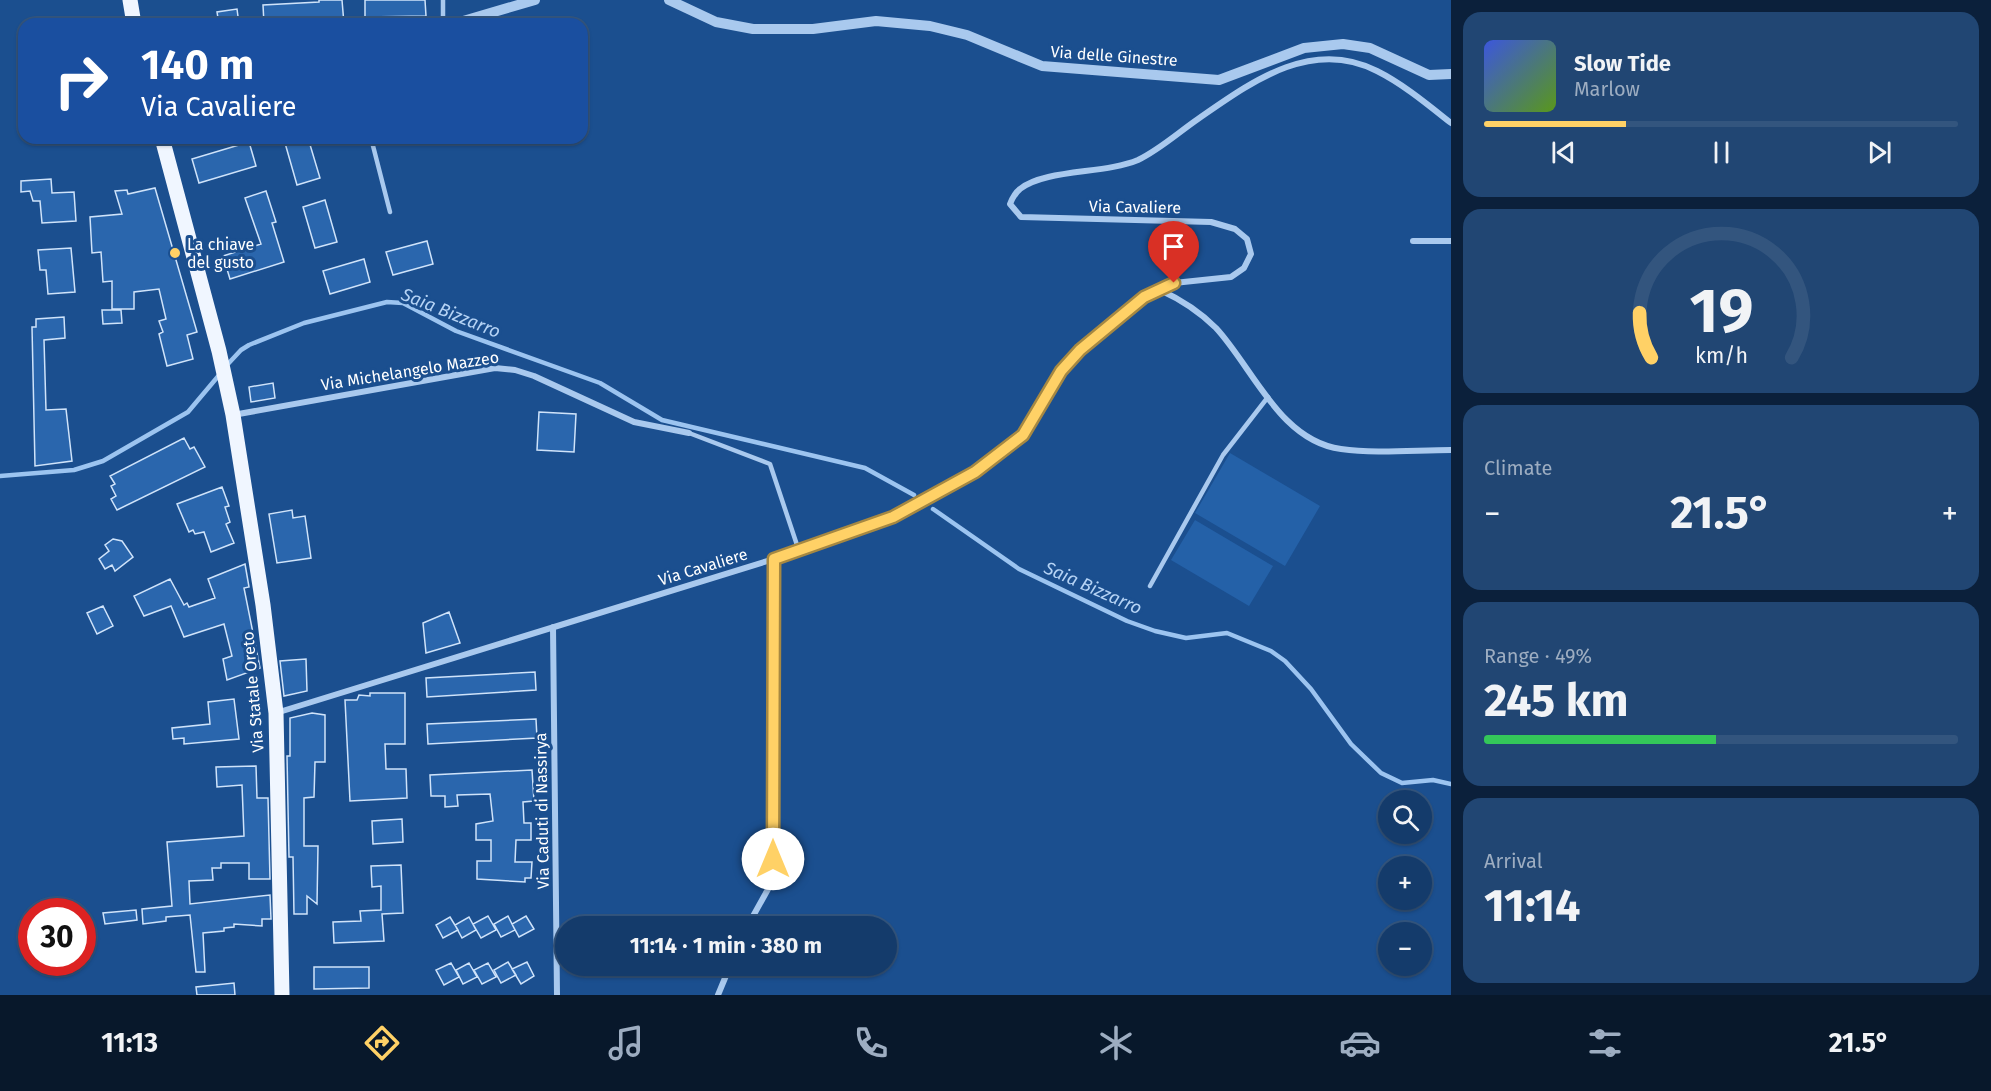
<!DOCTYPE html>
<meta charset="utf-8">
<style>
:root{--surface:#143b6b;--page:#214673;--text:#f1f3f6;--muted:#9dadc1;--line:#33557e;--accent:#ffd166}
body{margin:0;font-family:"Fira Sans",sans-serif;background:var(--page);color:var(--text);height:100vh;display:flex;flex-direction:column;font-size:22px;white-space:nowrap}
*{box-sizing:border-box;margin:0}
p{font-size:20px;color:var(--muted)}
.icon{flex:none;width:33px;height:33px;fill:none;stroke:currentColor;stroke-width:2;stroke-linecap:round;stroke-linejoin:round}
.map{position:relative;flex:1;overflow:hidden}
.details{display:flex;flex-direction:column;gap:12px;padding:12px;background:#0b203b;width:540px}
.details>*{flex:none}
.hud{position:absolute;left:18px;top:18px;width:570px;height:126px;border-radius:18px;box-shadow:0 2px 4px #0004,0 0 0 2px var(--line);background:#1a4fa0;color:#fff;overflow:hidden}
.tools{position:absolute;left:1378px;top:790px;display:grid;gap:12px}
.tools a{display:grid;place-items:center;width:54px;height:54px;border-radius:50%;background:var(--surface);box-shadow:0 2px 4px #0004,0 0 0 2px var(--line);font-size:30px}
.speed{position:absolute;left:18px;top:898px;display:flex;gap:12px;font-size:30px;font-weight:700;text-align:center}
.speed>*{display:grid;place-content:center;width:78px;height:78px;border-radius:50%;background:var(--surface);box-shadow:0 2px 4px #0004,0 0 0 2px var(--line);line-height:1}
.speed .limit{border:9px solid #d22;background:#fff;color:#111}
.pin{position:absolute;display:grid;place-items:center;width:51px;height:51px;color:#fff;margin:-62px -26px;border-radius:50% 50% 50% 0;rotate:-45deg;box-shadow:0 0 6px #0007}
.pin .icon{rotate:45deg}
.me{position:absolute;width:66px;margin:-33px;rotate:0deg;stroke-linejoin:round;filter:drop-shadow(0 0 4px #0008)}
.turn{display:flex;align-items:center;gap:21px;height:126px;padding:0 24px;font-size:27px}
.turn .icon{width:78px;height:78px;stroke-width:2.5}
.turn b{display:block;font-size:42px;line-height:51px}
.big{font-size:45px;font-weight:700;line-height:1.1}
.details .tile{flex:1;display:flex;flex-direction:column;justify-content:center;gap:9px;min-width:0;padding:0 21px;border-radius:18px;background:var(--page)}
.details .dial{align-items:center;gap:0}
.dial svg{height:156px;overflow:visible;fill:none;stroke:var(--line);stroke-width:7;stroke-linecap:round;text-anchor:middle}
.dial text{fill:var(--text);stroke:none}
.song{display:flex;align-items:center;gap:18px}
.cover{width:72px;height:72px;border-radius:9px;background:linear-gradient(135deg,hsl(230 70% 55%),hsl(90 70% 35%))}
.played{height:6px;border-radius:3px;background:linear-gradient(90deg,var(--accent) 30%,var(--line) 30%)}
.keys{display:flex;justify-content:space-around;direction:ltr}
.heat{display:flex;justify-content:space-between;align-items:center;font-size:33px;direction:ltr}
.charge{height:9px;border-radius:4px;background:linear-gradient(90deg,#34c759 49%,var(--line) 0)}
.trip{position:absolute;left:555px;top:916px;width:342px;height:60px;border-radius:30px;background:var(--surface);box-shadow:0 2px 4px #0004,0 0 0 2px var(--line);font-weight:700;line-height:60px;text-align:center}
.tabs{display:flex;height:96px;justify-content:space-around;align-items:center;background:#08182b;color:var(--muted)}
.tabs .icon{width:42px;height:42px}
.tabs .on{color:var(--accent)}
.tabs b{font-size:27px;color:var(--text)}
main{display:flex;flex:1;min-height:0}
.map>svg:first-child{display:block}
.green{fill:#2461a8}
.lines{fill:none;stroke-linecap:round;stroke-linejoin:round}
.stream{stroke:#9cc4f0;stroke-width:4.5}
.building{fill:#2a66ad;stroke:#cfe3fa;stroke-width:1.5}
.service{stroke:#a9c9ee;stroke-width:4.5}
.minor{stroke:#a9c9ee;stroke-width:6}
.tertiary{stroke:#a9c9ee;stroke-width:10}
.primary{stroke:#f0f6ff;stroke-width:15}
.route-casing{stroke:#a68842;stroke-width:15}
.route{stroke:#ffd166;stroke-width:10}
.poi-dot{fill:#ffd166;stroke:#1b4f8f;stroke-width:2}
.labels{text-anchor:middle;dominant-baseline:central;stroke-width:6;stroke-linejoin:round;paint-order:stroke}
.street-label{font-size:16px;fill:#fff;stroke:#1b4f8f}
.poi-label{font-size:16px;fill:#fff;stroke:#1b4f8f;text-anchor:start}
.water-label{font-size:18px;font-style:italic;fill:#b5d3f5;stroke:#1b4f8f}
</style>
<main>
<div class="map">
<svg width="1451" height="995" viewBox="0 0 1451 995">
<rect width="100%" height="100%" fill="#1b4f8f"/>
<path class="green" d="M1230,453l90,53 -35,60 -90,-53z
M1195,520l78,46 -24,40 -78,-46z"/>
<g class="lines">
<path class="stream" d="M227,365l14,-15 8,-5 55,-22 83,-21 16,1 53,28 144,52 62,37 203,48 49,27
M0,476l74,-6 29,-9 85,-49 32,-38
M933,509l86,60 108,52 28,10 31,7 41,-5 44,18 14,10 26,28 40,55 30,29 21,10 31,-3 18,4"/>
</g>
<path class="building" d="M319,0h23l2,24h-80l-1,-19 56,-3z
M365,0h60l1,16 -61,1z
M237,9l2,15h-20l-2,-12z
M308,138l12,40 -23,7 -12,-42z
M249,142l7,24 -57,17 -7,-24z
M51,179l1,14 22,-1 2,29 -34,2 -2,-22h-7l-3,-10 -9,1v-11z
M155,188l42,144 -10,3 6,24 -26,7 -8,-32 4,-2 -4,-11 7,-2 -7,-30 -25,3v17h-22v-28l-9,1 -2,-30 -9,1 -2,-36 32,-3 -7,-23 12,-1 1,4z
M266,191l10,31 -4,1 12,39 -54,17 -7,-23 38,-12 -16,-46z
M325,200l12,42 -22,6 -12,-41z
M427,241l6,23 -40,11 -7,-23z
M71,248l4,44 -27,2 -2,-24h-6l-2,-20z
M364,259l6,23 -40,12 -7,-23z
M102,310h19l1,13 -19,1z
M64,317l1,21 -21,2 2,70 20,-1 6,52 -37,5 -3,-139h4v-8z
M273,383l2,15 -24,4 -2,-15z
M539,412l37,2 -2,38 -37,-2z
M184,438l6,11 4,-2 11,20 -88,43 -6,-11 5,-3 -5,-10 4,-2 -5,-8z
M222,487l7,19 -4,1 5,15 -4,2 8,19 -23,9 -7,-20 -9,2 -2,-4 -4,2 -12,-28z
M292,510l1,8 12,-2 6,42 -34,5 -8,-49z
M113,539l9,2 11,16 -18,14 -3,-6 -7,4 -6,-10 10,-8 -4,-6z
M245,564l4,23 -5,1 16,80 -33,12 -4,-21 9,-3 -8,-32 -40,13 -13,-31 -27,10 -10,-20 36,-17 14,26 3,-2 2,4 26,-9 -7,-19z
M103,606l10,20 -16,8 -10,-21z
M449,612l11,31 -34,10 -3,-30z
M306,659l1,32 -23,5 -4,-35z
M535,672l1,18 -109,7 -1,-19z
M370,693h35v51h-20l1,25h20l1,29 -57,3 -5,-101h12l2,-5 11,1z
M234,699l5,40 -55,5v-6l-11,1 -1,-11 38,-4 -2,-22z
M312,713l13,2v47h-10l-1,35 -10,1v48h14l-1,58 -10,-8v18h-13l-1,-57h-4l-2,-101h3v-38z
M536,719l1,19 -109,6 -1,-20z
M256,766l1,32h11l2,81h-21v-16h-28v5h-9l1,12 -24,1 1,23 80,-9 1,24h-9v7l-28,-2v3l-10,1v3l-21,2 2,39h-9l-6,-57 -24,2v4l-23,3 -1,-15 30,-3 -5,-64 77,-6 -2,-51 -25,2 -1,-20z
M532,770l2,31 -11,1 1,21h7v17h-15l-1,22h17l-1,16h-6v4l-48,-3v-18h14v-21h-15v-16l17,-3 -3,-27 -33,1 1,11 -13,1v-11h-14l-1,-21z
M402,819l1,23 -30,2 -1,-23z
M401,865l2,48 -21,1 2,27 -50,2 -1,-21 28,-1 -1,-10 21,-1v-24l-9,1 -1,-21z
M136,910l1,10 -32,4 -2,-11z
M488,916l8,14 -15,8 -8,-14z
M508,916l7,14 -14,7 -7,-13z
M526,916l8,13 -15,8 -7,-13z
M450,917l8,13 -15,8 -7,-13z
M469,917l7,13 -14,8 -7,-13z
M508,962l8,13 -15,8 -7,-13z
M527,962l7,14 -13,8 -9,-15z
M451,963l8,14 -15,8 -8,-15z
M469,963l8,14 -14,7 -7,-14z
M488,963l8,14 -14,7 -8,-14z
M314,967h55v21l-55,1z
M234,983l1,12h-38l-1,-8z"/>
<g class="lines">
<path class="service" d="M443,24v-24
M371,138l19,74
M689,433l81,31 29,87
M1150,586l73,-131 45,-58"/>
<path class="minor" d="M1413,241h38
M1160,290c22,10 39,21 56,38 37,40 64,113 125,121 34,5 75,1 110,1
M233,415l262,-47 20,2 19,6 100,46 55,11
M553,627l4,368
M276,713l498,-154 119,-42 82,-45 48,-37 38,-64 19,-21 64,-53 30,-14 57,-6 13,-9 7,-14 -4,-15 -12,-10 -24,-7 -190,-5 -11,-13c2,-5 6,-12 10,-15 25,-20 85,-15 118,-29 21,-10 41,-28 60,-41 52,-36 113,-82 179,-48 26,13 50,33 74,52
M747,927l25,-45 2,-323
M718,995l12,-29"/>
<path class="tertiary" d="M669,0l47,22 37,7h60l63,-8 54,5 37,9 75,31 177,14 85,-32 39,-4 27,4 59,27 22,-1
M453,24l82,-24"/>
<path class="primary" d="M130,0l4,24
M162,138l57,213 14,64 30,190 13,108 6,282"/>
</g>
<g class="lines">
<defs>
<path id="route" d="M773,859l1,-300 119,-42 82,-45 48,-37 38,-64 19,-21 64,-53 30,-14"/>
</defs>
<use href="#route" class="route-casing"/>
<use href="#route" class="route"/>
</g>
<circle class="poi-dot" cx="175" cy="253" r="6"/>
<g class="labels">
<g class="street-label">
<text transform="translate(1114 56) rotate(4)">Via delle Ginestre</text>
<text transform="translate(1135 207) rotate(1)">Via Cavaliere</text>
<text transform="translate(410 371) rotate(-9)">Via Michelangelo Mazzeo</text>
<text transform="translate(703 567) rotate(-17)">Via Cavaliere</text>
<text transform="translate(253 692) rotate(-95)">Via Statale Oreto</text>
<text transform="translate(542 811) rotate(-91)">Via Caduti di Nassirya</text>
</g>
<g class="poi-label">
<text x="187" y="244">La chiave<tspan x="187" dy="18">del gusto</tspan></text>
</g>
<g class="water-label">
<text transform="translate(451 313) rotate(22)">Saia Bizzarro</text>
<text transform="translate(1093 588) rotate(24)">Saia Bizzarro</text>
</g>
</g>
</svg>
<div class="tools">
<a><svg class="icon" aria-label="search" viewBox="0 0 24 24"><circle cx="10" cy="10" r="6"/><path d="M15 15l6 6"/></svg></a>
<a>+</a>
<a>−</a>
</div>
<div class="speed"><div class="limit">30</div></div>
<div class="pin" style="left:1174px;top:283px;background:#d93025"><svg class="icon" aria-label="arrive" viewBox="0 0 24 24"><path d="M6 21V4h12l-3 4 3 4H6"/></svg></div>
<svg class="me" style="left:773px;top:859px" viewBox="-20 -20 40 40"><circle r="19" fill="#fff"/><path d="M0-13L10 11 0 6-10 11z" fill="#ffd166"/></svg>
<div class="trip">11:14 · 1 min · 380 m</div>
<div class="hud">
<div class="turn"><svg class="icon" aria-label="right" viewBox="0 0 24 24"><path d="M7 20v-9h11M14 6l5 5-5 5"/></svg><div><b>140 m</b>Via Cavaliere</div></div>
</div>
</div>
<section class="details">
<div class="tile">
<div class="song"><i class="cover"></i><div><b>Slow Tide</b><p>Marlow</p></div></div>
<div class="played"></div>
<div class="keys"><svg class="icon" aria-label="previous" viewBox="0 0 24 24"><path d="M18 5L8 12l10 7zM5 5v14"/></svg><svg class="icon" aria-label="pause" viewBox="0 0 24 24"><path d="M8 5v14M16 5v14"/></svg><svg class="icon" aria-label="next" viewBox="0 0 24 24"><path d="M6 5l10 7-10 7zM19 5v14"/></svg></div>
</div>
<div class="tile dial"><svg viewBox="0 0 100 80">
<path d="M14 69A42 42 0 1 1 86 69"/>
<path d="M14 69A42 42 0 0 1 8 46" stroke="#ffd166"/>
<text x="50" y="56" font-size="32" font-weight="700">19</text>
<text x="50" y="72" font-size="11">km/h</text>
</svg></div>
<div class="tile"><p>Climate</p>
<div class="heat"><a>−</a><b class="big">21.5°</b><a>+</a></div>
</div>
<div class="tile"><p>Range · 49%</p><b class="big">245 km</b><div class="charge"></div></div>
<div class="tile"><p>Arrival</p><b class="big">11:14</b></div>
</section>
</main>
<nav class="tabs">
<b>11:13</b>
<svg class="icon on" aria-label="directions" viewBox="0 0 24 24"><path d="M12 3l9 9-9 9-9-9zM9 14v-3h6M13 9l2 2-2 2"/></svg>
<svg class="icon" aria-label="music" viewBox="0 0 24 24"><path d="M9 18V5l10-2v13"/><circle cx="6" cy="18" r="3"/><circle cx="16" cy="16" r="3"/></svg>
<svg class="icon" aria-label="phone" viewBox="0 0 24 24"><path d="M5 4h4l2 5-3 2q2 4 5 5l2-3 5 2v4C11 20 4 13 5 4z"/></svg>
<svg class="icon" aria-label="climate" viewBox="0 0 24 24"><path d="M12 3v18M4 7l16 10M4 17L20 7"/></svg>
<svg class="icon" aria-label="car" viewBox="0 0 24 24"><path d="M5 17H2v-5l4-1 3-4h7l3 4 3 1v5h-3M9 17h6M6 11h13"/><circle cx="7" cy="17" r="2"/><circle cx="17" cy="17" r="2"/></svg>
<svg class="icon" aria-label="filters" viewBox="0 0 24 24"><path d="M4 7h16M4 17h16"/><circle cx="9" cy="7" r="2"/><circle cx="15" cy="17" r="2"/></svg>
<b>21.5°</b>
</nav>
